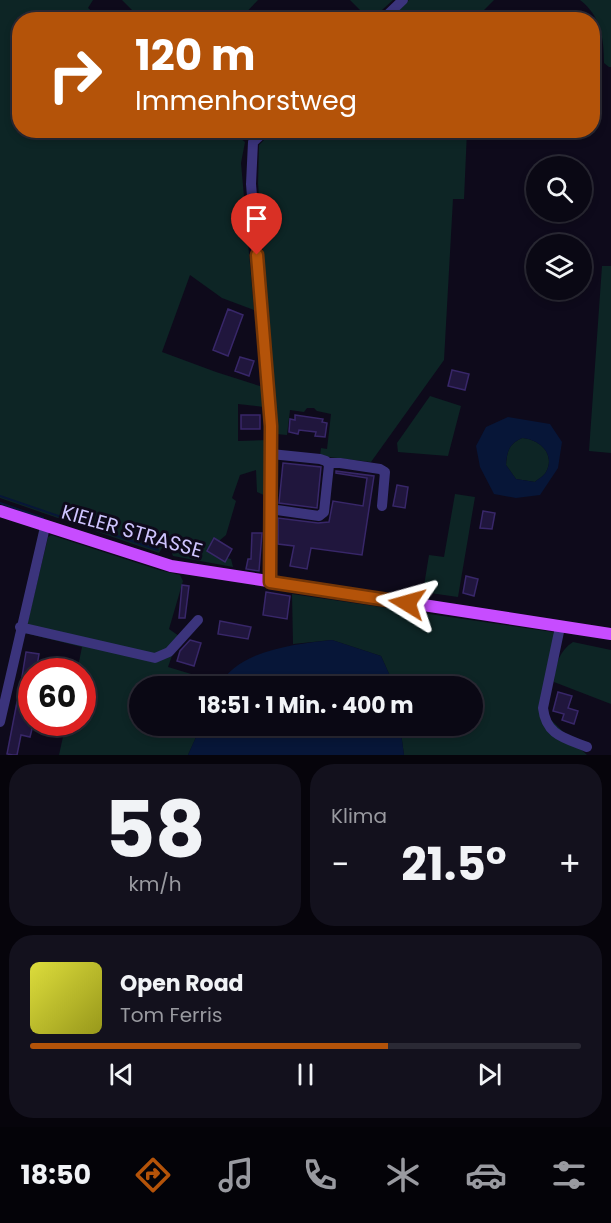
<!DOCTYPE html>
<html lang="de">
<meta charset="utf-8">
<style>
:root{--surface:#0a0814;--page:#13111d;--text:#f1f3f6;--muted:#999aa0;--line:#2a2934;--accent:#b45309}
body{margin:0;font-family:Poppins,sans-serif;background:var(--page);color:var(--text);height:100vh;display:flex;flex-direction:column;font-size:22px;white-space:nowrap}
*{box-sizing:border-box;margin:0}
p{font-size:20px;color:var(--muted)}
.icon{flex:none;width:33px;height:33px;fill:none;stroke:currentColor;stroke-width:2;stroke-linecap:round;stroke-linejoin:round}
.map{position:relative;height:755px;overflow:hidden}
.drawer{display:flex;flex-direction:column;gap:9px;padding:9px;background:#06040b;flex:1}
.drawer>*{flex:none}
.guide{position:absolute;left:12px;top:12px;width:588px;height:126px;border-radius:24px;box-shadow:0 3px 9px #0003,0 0 0 2px var(--line);background:#b45309;color:#fff;overflow:hidden}
.controls{position:absolute;left:526px;top:156px;display:grid;gap:12px}
.controls a{display:grid;place-items:center;width:66px;height:66px;border-radius:50%;background:var(--surface);box-shadow:0 3px 9px #0003,0 0 0 2px var(--line);font-size:30px}
.speed{position:absolute;left:18px;top:658px;display:flex;gap:12px;font-size:30px;font-weight:700;text-align:center}
.speed>*{display:grid;place-content:center;width:78px;height:78px;border-radius:50%;background:var(--surface);box-shadow:0 3px 9px #0003,0 0 0 2px var(--line);line-height:1}
.speed .limit{border:9px solid #d22;background:#fff;color:#111}
.pin{position:absolute;display:grid;place-items:center;width:51px;height:51px;color:#fff;margin:-62px -26px;border-radius:50% 50% 50% 0;rotate:-45deg;box-shadow:0 0 6px #0007}
.pin .icon{rotate:45deg}
.me{position:absolute;width:66px;margin:-33px;rotate:278deg;stroke-linejoin:round;filter:drop-shadow(0 0 4px #0008)}
.turn{display:flex;align-items:center;gap:21px;height:126px;padding:0 24px;font-size:27px}
.turn .icon{width:78px;height:78px;stroke-width:2.5}
.turn b{display:block;font-size:42px;line-height:51px}
.big{font-size:45px;font-weight:700;line-height:1.1}
.drawer .card{flex:1;display:flex;flex-direction:column;justify-content:center;gap:9px;min-width:0;padding:0 21px;border-radius:24px;background:var(--page)}
.drawer .dial{align-items:center;gap:0}
.dial b{font-size:78px;line-height:1}
.song{display:flex;align-items:center;gap:18px}
.cover{width:72px;height:72px;border-radius:9px;background:linear-gradient(135deg,hsl(60 70% 55%),hsl(60 70% 35%))}
.played{height:6px;border-radius:3px;background:linear-gradient(90deg,var(--accent) 65%,var(--line) 65%)}
.keys{display:flex;justify-content:space-around;direction:ltr}
.heat{display:flex;justify-content:space-between;align-items:center;font-size:33px;direction:ltr}
.drawer .tiles{flex:1;display:grid;gap:9px;grid-template-columns:1fr 1fr}
.card:last-child{grid-column:span 2}
.trip{position:absolute;left:129px;top:676px;width:354px;height:60px;border-radius:30px;background:var(--surface);box-shadow:0 3px 9px #0003,0 0 0 2px var(--line);font-weight:700;line-height:60px;text-align:center}
.tab-bar{display:flex;height:96px;justify-content:space-around;align-items:center;background:#040308;color:var(--muted)}
.tab-bar .icon{width:42px;height:42px}
.tab-bar .active{color:var(--accent)}
.tab-bar b{font-size:27px;color:var(--text)}
.map>svg:first-child{display:block}
.green{fill:#0d2525}
.water{fill:#071638;fill-rule:evenodd}
.lines{fill:none;stroke-linecap:round;stroke-linejoin:round}
.stream{stroke:#071638;stroke-width:2}
.building{fill:#20163d;stroke:#382769;stroke-width:1.5}
.minor{stroke:#3b347c;stroke-width:10}
.major{stroke:#c74cff;stroke-width:12}
.route-casing{stroke:#753606;stroke-width:15}
.route{stroke:#b45309;stroke-width:10}
.labels{text-anchor:middle;dominant-baseline:central;stroke-width:6;stroke-linejoin:round;paint-order:stroke}
.street-label{font-size:20px;fill:#cfc5ff;stroke:#0e0a1b}
</style>
<div class="map">
<svg width="611" height="755" viewBox="0 0 611 755">
<rect width="100%" height="100%" fill="#0e0a1b"/>
<path class="green" d="M0,0h93l-5,8 13,11 -81,1v110l211,1 14,11 -4,21 13,147 -32,-12 -32,-23 -28,77 54,20 47,15 1,20 -26,-3v37l29,-1 -1,56 -9,-4 -1,-22 -16,5 -8,23 4,3 -10,34 -7,6 -5,-2 -7,12 18,10 2,-3 4,1 2,8 -60,-11 -2,-5 -9,-3 -3,5 -159,-55z
M122,0h136l-18,19 -98,1z
M350,0h43l-21,19 -2,1z
M409,0h85l-13,13 -3,6 -89,1z
M580,0h31v67h-2l-5,-4c0,-24 -3,-47 -24,-63z
M273,131h194l-3,68h-11l-9,161 -73,102 -51,-6 1,-8 6,1 4,-35 -14,-3 -3,-3h-7l-3,4 -14,-2 -3,25 -11,-1 -18,-251 1,-38z
M602,266h9v187l-22,-2z
M430,396l31,10 -13,50 -50,-4 -1,-9z
M522,438c17,1 34,16 24,34 -2,4 -8,7 -11,10l-19,-3 -10,-14c1,-14 3,-21 16,-27z
M455,494l20,3 -17,100 -35,-5 6,-37 15,2z
M51,535l108,35 21,5 3,6 -14,48 10,7 -11,31 53,16 -2,4h-79v39h61l-13,29h-129l7,-32h16v-51h-5l5,-25 -57,-14 23,-96z
M292,594l261,38 2,4 -9,79 41,40h-183l-4,-29h72v-39h-77l-14,-31 -49,-16 -39,4z
M573,642l38,8v54l-57,-22c1,-17 5,-31 19,-40z"/>
<path class="water" d="M508,417l42,7 12,18 -4,26 -18,27 -24,3 -22,-4 -14,-27 -4,-21 10,-19zM522,438c17,1 34,16 24,34 -2,4 -8,7 -11,10l-19,-3 -10,-14c1,-14 3,-21 16,-27z
M332,640l49,16 14,31h-176c17,-37 77,-43 113,-47z
M201,726h199l4,29h-216z"/>
<g class="lines">
<path class="stream" d="M0,496l158,54
M0,503l43,15"/>
</g>
<path class="building" d="M228,309l15,6 -15,41 -15,-6z
M240,357l14,4 -5,15 -14,-5z
M452,370l17,4 -4,16 -17,-4z
M241,415h19v14h-19z
M295,415l28,4 -1,3 5,1 -2,14 -10,-1 1,-4 -17,-2 -1,4 -9,-2 1,-13 5,1z
M283,463l38,4 -4,41 -38,-5z
M336,471l38,5 -12,79 -51,-7 -4,21 -17,-3 4,-20 -16,-2v-26l40,5 11,-1 4,-21 30,5 4,-28 -31,-5z
M397,485l11,2 -3,21 -12,-2z
M483,511l12,2 -3,16 -12,-1z
M252,533h10l-3,38 -13,-2 2,-10h3z
M214,538l18,11 -7,13 -18,-11z
M466,576l12,3 -4,17 -11,-3z
M182,585l7,1 -4,32h-6z
M266,592l24,4 -3,23 -24,-4z
M220,621l31,6 -3,12 -30,-5z
M190,640l11,3 -7,23 -17,-5 3,-10z
M26,652l13,2 -3,18h-4v7l-10,-2z
M558,692l14,4 -4,12 10,3 -4,13 -12,-4 2,-6 -11,-3z
M17,702l15,3 -3,19 4,1 -3,12 -9,-2 -4,20h-4l-6,-1z"/>
<g class="lines">
<path class="minor" d="M382,20l21,-20
M266,130l-13,12 -2,42 20,242 -1,156
M328,463h12l40,6 5,3 -3,34
M270,509l49,7 5,-4 5,-47 -3,-4 -6,-2 -49,-5
M20,627l135,31 14,-6 29,-32
M560,627l-17,81c3,27 21,30 44,39
M0,722l45,-195"/>
<path class="major" d="M0,511l171,55 440,68"/>
</g>
<g class="lines">
<defs>
<path id="route" d="M257,255l14,171 -1,156 137,21"/>
</defs>
<use href="#route" class="route-casing"/>
<use href="#route" class="route"/>
</g>
<g class="labels">
<g class="street-label">
<text transform="translate(132 531) rotate(16)">KIELER STRASSE</text>
</g>
</g>
</svg>
<div class="controls">
<a><svg class="icon" aria-label="search" viewBox="0 0 24 24"><circle cx="10" cy="10" r="6"/><path d="M15 15l6 6"/></svg></a>
<a><svg class="icon" aria-label="layers" viewBox="0 0 24 24"><path d="M12 4l9 5-9 5-9-5zM3 14l9 5 9-5"/></svg></a>
</div>
<div class="speed"><div class="limit">60</div></div>
<div class="pin" style="left:257px;top:255px;background:#d93025"><svg class="icon" aria-label="arrive" viewBox="0 0 24 24"><path d="M6 21V4h12l-3 4 3 4H6"/></svg></div>
<svg class="me" style="left:407px;top:603px" viewBox="-20 -20 40 40"><path d="M0-17L14 15 0 8-14 15z" fill="#b45309" stroke="#fff" stroke-width="4"/></svg>
<div class="trip">18:51 · 1 Min. · 400 m</div>
<div class="guide">
<div class="turn"><svg class="icon" aria-label="right" viewBox="0 0 24 24"><path d="M7 20v-9h11M14 6l5 5-5 5"/></svg><div><b>120 m</b>Immenhorstweg</div></div>
</div>
</div>
<section class="drawer">
<div class="tiles">
<div class="card dial"><b>58</b><p>km/h</p></div>
<div class="card"><p>Klima</p>
<div class="heat"><a>−</a><b class="big">21.5°</b><a>+</a></div>
</div>
<div class="card">
<div class="song"><i class="cover"></i><div><b>Open Road</b><p>Tom Ferris</p></div></div>
<div class="played"></div>
<div class="keys"><svg class="icon" aria-label="previous" viewBox="0 0 24 24"><path d="M18 5L8 12l10 7zM5 5v14"/></svg><svg class="icon" aria-label="pause" viewBox="0 0 24 24"><path d="M8 5v14M16 5v14"/></svg><svg class="icon" aria-label="next" viewBox="0 0 24 24"><path d="M6 5l10 7-10 7zM19 5v14"/></svg></div>
</div>
</div>
</section>
<nav class="tab-bar">
<b>18:50</b>
<svg class="icon active" aria-label="directions" viewBox="0 0 24 24"><path d="M12 3l9 9-9 9-9-9zM9 14v-3h6M13 9l2 2-2 2"/></svg>
<svg class="icon" aria-label="music" viewBox="0 0 24 24"><path d="M9 18V5l10-2v13"/><circle cx="6" cy="18" r="3"/><circle cx="16" cy="16" r="3"/></svg>
<svg class="icon" aria-label="phone" viewBox="0 0 24 24"><path d="M5 4h4l2 5-3 2q2 4 5 5l2-3 5 2v4C11 20 4 13 5 4z"/></svg>
<svg class="icon" aria-label="climate" viewBox="0 0 24 24"><path d="M12 3v18M4 7l16 10M4 17L20 7"/></svg>
<svg class="icon" aria-label="car" viewBox="0 0 24 24"><path d="M5 17H2v-5l4-1 3-4h7l3 4 3 1v5h-3M9 17h6M6 11h13"/><circle cx="7" cy="17" r="2"/><circle cx="17" cy="17" r="2"/></svg>
<svg class="icon" aria-label="filters" viewBox="0 0 24 24"><path d="M4 7h16M4 17h16"/><circle cx="9" cy="7" r="2"/><circle cx="15" cy="17" r="2"/></svg>
</nav>
